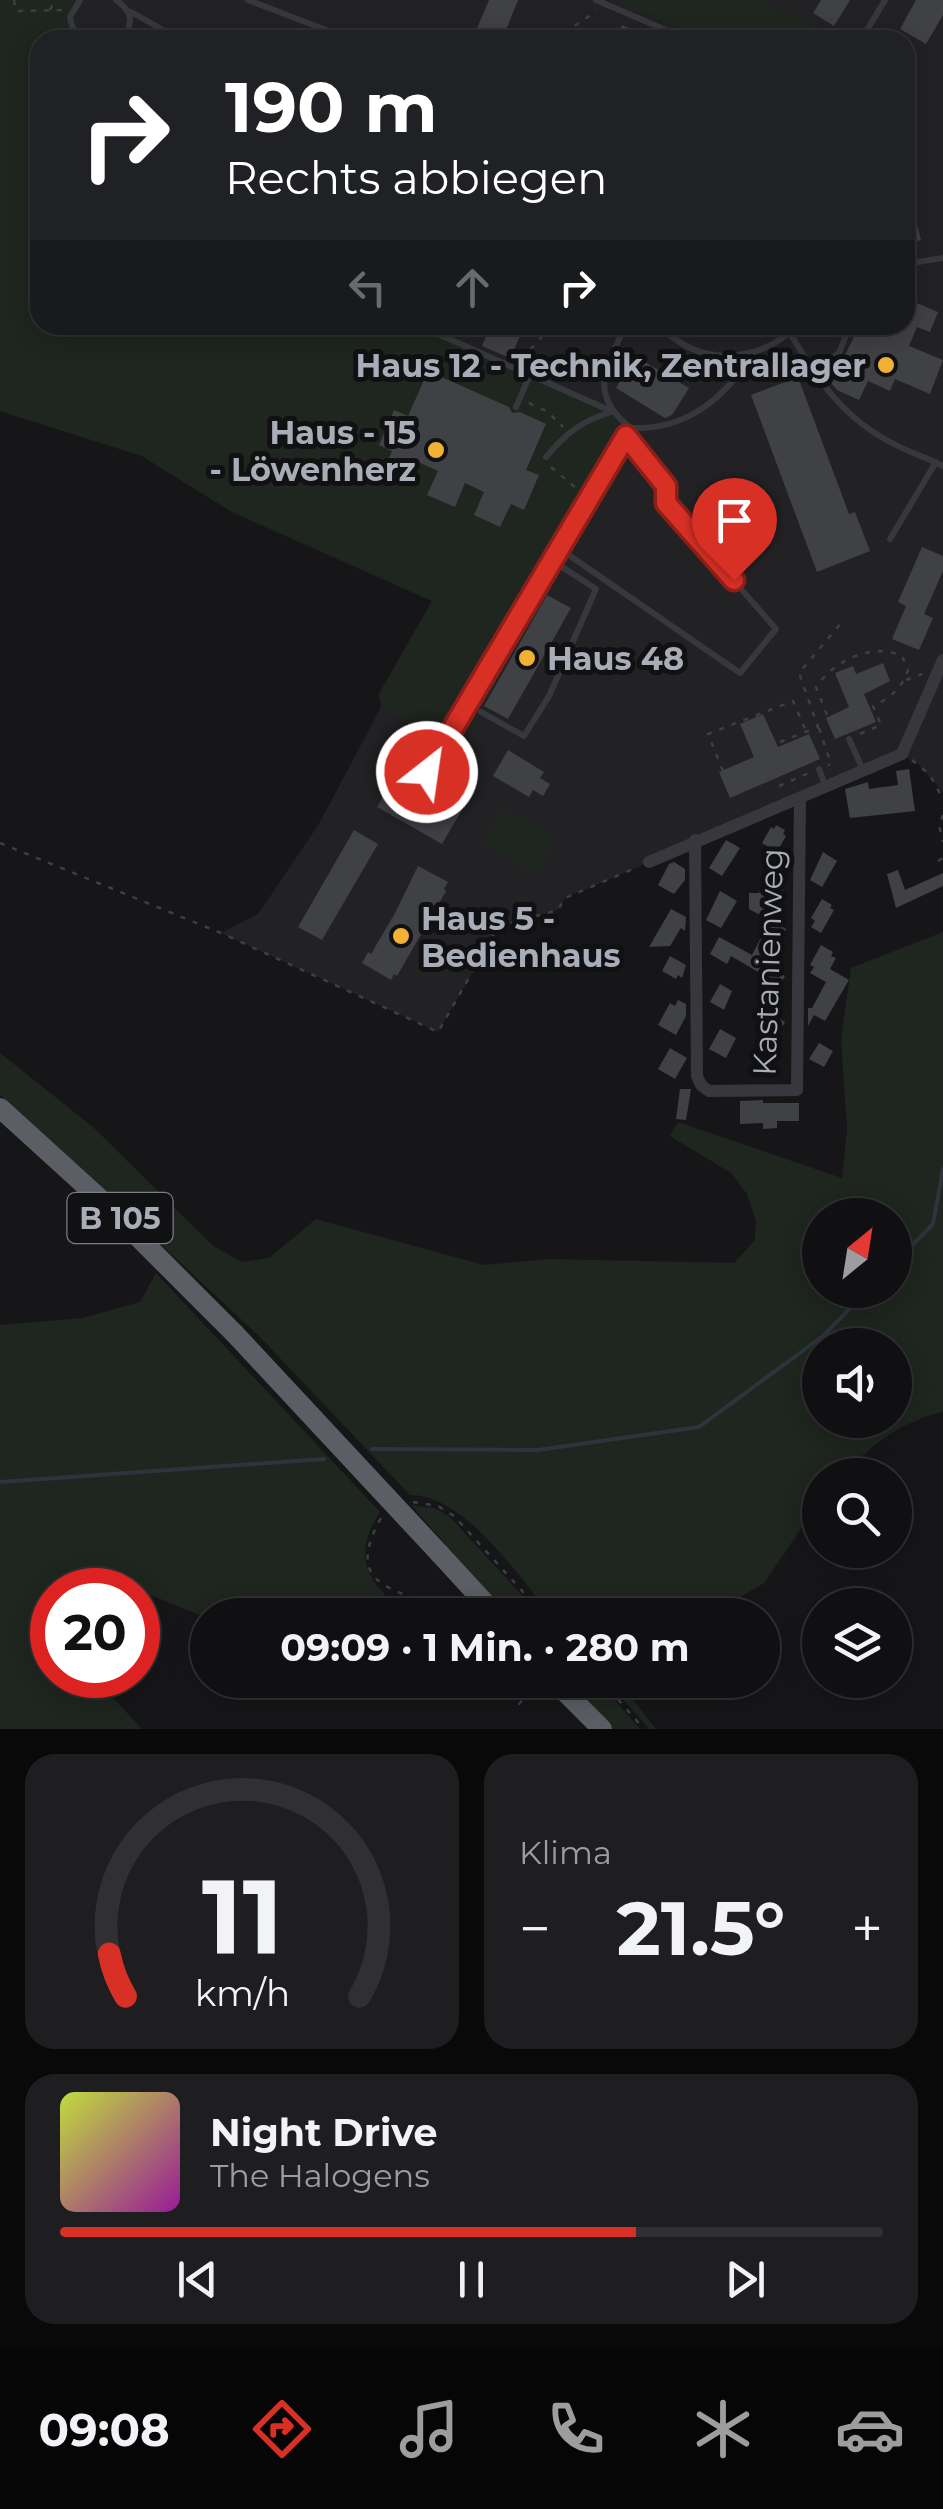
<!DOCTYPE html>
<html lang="de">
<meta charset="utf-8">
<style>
:root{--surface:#101012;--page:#1e1e20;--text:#f1f3f6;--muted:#9c9d9f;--line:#303032;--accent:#d93025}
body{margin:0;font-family:Montserrat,sans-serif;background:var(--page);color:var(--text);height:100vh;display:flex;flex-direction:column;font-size:38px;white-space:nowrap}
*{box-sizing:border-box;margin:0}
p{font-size:32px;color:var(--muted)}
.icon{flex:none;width:55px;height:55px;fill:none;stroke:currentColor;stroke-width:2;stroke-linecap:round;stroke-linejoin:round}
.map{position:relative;height:1729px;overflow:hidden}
.details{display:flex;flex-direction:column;gap:25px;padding:25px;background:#09090a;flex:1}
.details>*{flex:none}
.banner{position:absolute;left:30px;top:30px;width:885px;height:305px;border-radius:30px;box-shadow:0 5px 25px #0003,0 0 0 2px var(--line);background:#202124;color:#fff;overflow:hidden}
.needle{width:65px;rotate:30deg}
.buttons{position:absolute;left:802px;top:1198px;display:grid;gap:20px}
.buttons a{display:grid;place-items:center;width:110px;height:110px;border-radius:50%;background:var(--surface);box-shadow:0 5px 25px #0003,0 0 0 2px var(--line);font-size:50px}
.speed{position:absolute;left:30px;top:1568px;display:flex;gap:20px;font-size:50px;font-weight:700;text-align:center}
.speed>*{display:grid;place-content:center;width:130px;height:130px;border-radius:50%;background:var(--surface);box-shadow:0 5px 25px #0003,0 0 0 2px var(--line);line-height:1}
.speed .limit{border:15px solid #d22;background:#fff;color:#111}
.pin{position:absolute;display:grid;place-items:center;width:85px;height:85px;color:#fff;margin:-102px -42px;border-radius:50% 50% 50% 0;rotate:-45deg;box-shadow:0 0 10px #0007}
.pin .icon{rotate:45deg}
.me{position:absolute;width:110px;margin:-55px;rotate:30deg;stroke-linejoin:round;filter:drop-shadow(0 0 8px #0008)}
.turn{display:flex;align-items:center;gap:35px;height:210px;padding:0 30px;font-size:45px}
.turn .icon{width:130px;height:130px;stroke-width:2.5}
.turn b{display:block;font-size:70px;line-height:85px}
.lanes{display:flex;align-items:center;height:95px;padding:0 30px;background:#0003;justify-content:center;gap:50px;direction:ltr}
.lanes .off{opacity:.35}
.big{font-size:75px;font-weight:700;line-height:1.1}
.details .card{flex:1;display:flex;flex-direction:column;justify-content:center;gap:15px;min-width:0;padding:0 35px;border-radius:30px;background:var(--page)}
.details .dial{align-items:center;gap:0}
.dial svg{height:260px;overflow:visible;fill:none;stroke:var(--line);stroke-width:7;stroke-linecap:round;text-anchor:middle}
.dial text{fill:var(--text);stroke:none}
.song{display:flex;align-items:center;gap:30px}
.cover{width:120px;height:120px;border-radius:15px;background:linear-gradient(135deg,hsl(70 70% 55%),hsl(300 70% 35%))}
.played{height:10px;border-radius:5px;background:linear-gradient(90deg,var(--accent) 70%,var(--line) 70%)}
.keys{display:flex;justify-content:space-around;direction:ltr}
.heat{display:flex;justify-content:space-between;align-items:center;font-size:55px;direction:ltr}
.details .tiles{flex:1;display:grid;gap:25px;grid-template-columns:1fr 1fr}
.card:last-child{grid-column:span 2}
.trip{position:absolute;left:190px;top:1598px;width:590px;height:100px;border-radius:50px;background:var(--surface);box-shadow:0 5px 25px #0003,0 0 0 2px var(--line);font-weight:700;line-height:100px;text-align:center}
.tab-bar{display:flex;height:160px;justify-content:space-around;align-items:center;background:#060607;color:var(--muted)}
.tab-bar .icon{width:70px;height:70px}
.tab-bar .selected{color:var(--accent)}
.tab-bar b{font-size:45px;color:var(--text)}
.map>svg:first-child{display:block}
.built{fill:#222225;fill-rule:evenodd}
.green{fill:#1e261f;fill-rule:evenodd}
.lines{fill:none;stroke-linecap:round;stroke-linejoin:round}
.stream{stroke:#2c353c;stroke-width:4}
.building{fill:#404145}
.path{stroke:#3d3f44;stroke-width:2.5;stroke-dasharray:5 8;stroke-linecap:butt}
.service{stroke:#37383d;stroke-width:6}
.minor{stroke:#37383d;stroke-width:12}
.trunk{stroke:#5b5e65;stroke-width:20}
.trunk-bridge{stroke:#5b5e65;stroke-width:20}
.route-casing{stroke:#8d1f18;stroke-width:25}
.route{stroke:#d93025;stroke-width:18}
.poi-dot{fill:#f2b134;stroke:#111113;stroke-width:4}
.labels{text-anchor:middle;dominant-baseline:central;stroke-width:10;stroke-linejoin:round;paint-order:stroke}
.shield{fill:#111113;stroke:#7b7e86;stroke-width:2.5}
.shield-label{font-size:30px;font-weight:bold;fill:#a8adb8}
.poi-label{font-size:32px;font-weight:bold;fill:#a8adb8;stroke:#111113;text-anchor:end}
.street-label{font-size:32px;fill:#a8adb8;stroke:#111113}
</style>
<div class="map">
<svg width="943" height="1729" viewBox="0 0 943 1729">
<rect width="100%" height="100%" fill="#161618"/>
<path class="built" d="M0,0h943v792l-25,-28 -16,-9 -337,143 -7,12 -59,17 -61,105 -217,-99 37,-19 61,-90 62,-117 -2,-13 53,-93 -200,-89 -90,-56 -142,-45zM40,40h865v285h-865z"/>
<path class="green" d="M0,0h77l-11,18 1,22h-27v285h378l194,87 19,16 -158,252 -15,11 -25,46 -52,-30 -2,-13 53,-93 -200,-89 -90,-56 -142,-45z
M625,0h131l54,21 7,19h-112l-81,-37z
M503,808l53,30 -20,36 -54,-31z
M943,932v480c-41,9 -72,33 -100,63h-23v26l-56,82 -51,30 -162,2c-33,-39 -86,-120 -141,-120l-151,-159 -259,-241v-42l93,74 119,118 29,17 28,-4 47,-39 168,46 65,-6 185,4 21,-23 1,-19 -9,-27 -16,-21 -61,-37 8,-14 164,56 5,-49 -6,-90 10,-71zM820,1215h75v75h-75zM820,1345h75v75h-75z
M156,1273l224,239c-19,29 -22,56 4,81l-1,22 -36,-18h-19l-41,18h-79l-1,3 -64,-26 -5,1v-3h-86v85h48l5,14 37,40h-142v-404l83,-7 57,-16z
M411,1505l23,3 15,8 91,99h-32z
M564,1680h33l43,49h-31z
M606,1680h12l38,49h-7z"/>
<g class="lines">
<path class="stream" d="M895,1263l38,-39 10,-55
M372,1449l166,1 161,-23 124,-91 45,-46
M0,1482l324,-23"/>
</g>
<path class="building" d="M489,0h29l-16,40h-30z
M821,0h29l-16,26 -21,-13z
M916,0h27v15l-17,29 -26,-15z
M622,25l33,15h-40z
M909,193l12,47 -16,4v-50z
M905,298l33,14 -8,20 -13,-5 -8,19 34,14 -13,34 -35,-15 -5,12 -22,-10 -9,19 -22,-10 -6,-7 29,-58h45z
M491,325h34l-15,33 -28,-12z
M635,356l54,32 -17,27 -7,3 -49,-30z
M428,371l81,36 3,6 8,-1 26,12 -20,46 13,5 -15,35 -13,-6 -11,23 -26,-12 10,-23 -19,-9 -10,24 -28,-12 11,-24 -20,-9 -10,24 -26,-12 10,-23 -13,-6 15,-35 14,6z
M798,377l51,137 6,-2 15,39 -53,21 -66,-177z
M922,547l21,9v15l-19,43 9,4 -14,32 -27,-11 14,-33 -8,-4z
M547,595l24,13 -63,111 -24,-13z
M883,663l7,18 -26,13 12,28 -41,17 -9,-21 23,-11 -14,-34 18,-7 3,8z
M763,714l15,33 31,-13 11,25 -90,39 -11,-26 35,-15 -14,-33z
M508,750l36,22 -4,6 10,6 -7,12 -10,-6 -4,7 -36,-21z
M401,766l65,37 -24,41 -65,-37z
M909,769l6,42 -65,7 -5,-29 23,-7 1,7 29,-4 -2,-14z
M776,825l9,5 -2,4 3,2 -9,16 -15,-9 9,-16 3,2z
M354,830l24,14 -56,96 -24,-13z
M726,840l14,8 -18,28 -13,-8z
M823,852l14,9 -15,26 -12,-7z
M674,862l11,7v11l-11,14 -16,-9 11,-21z
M418,866l30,16 -4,7 2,2 -49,85 -3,-2 -3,6 -29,-17 6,-11 3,2 24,-41z
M898,870l7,20 38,-17v13l-47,22 -9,-34z
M777,871l10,6 -3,5 3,2 -23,33 -15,-8v-16h10l12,-19 3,2z
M720,891l17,10 -16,27 -15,-8z
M822,899l10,6 -2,3 4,2 -13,23 -10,-6 4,-6 -4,-3z
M671,909l15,8 -1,14 -4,-3 -11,18 -21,1z
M770,920l16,9 -19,32 17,9 -2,4 3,2 -9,16 -15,-9 4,-7 -34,-20 -4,8 -17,-10 9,-17 33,18z
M821,945l12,7 -2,4 5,2 -6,11 19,11 -24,41 -11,-6 -6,11v-18h4l14,-26 -16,-9 4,-6 -4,-2z
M670,956l16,9 -4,13 -4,-3 -2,4 -14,-8z
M720,984l12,7 -8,19 -14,-8z
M678,1000l8,4v12l-10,19 -18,-10 12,-22 5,3z
M770,1013l15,9 -12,21 -15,-9z
M720,1029l16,9 -10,20 -17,-9z
M819,1043l14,8 -9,16 -15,-8z
M670,1048l17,10 -12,21 -17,-10z
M680,1089h11l-5,31 -10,-1z
M763,1100v3h36v18h-22v7l-14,1v-6l-23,1v-23z"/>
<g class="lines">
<path class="path" d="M14,0l2,11 47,-1
M50,10l5,-10
M553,40l44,-29
M689,335l6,-10
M522,359l30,-34
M529,403l19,9 15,15
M551,467l32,27
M906,680l16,-6
M827,715l-11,-28c18,-26 55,-45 86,-31l6,14c-6,18 -18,28 -35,36l8,19 -24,10
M819,728l12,36 -3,1
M780,742l38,-15 -19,-54 43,-51
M912,760l18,15 13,24
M723,771l-15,-37 85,-33 13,30
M779,786l32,-14
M943,815l-4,10 4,17
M0,843l221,90 217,99 60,-105 60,-17 7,-12 73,-31
M938,861l5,-3
M413,1502l25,4 16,10 90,99
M381,1518c-43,77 28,68 65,97
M508,1680l13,14 1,6 -6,9
M601,1680l43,49"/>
<path class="service" d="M80,0l-10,17c3,28 29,23 51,23 13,-17 13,-27 -5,-40
M248,0l104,40
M596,0l93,40
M131,12l50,28
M861,40l24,-40
M905,264l38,-6
M418,325l193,86
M626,325c-20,42 -39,69 5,103 58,2 92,-30 124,-75
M660,325c36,43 101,39 137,0
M790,333c27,46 53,85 102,110 16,9 34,14 51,23
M811,369l28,-16 11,-28
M516,407l14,-32
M546,457c20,-24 36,-36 65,-45
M890,539l46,-77
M560,549l180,124 36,-44 -110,-126v-17l-40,-50
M481,712l43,24 25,-40 47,-107 -43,-28
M849,739l14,31
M819,769l7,18
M427,772l204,-344"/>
<path class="minor" d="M695,840l2,236 4,9 8,6 88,-1 3,-292
M649,862l253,-108 41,-94"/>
<path class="trunk" d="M0,1108l99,90 136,136
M440,1554l56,61
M553,1680l49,49"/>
<path class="trunk-bridge" d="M235,1334l205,220"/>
</g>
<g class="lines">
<defs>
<path id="route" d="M427,772l199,-336 40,50v17l68,77"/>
</defs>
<use href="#route" class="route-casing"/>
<use href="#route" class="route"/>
</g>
<g class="poi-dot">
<circle cx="886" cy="365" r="10"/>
<circle cx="436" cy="450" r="10"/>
<circle cx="527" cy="658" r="10"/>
<circle cx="401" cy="936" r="10"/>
</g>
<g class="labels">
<rect class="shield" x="67.5" y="1193" width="105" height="50" rx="8"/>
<g class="shield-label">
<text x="120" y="1218">B 105</text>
</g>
<g class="poi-label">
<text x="866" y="365">Haus 12 - Technik, Zentrallager</text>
<text x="416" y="432">Haus - 15<tspan x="416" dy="37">- Löwenherz</tspan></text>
<text x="547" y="658" text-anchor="start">Haus 48</text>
<text x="421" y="918" text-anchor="start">Haus 5 -<tspan x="421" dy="37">Bedienhaus</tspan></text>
</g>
<g class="street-label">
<text transform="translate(768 962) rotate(-88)">Kastanienweg</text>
</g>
</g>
</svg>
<div class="buttons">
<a><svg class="needle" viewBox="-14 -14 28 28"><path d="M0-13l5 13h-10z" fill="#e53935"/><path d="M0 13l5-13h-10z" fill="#9c9d9f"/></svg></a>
<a><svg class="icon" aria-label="sound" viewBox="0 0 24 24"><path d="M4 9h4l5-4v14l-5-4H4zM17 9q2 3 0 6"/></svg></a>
<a><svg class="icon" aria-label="search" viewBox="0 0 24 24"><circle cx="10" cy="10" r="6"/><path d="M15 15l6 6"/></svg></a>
<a><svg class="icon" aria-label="layers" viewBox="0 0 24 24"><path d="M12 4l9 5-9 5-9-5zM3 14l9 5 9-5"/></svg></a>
</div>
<div class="speed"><div class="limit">20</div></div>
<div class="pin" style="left:734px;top:580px;background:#d93025"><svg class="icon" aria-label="arrive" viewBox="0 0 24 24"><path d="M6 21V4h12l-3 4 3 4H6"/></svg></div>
<svg class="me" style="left:427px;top:772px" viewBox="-20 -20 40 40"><circle r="17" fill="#d93025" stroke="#fff" stroke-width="3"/><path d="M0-11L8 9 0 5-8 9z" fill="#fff"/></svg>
<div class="trip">09:09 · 1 Min. · 280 m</div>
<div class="banner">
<div class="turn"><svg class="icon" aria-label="right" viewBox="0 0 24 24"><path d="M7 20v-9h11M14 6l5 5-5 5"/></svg><div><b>190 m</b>Rechts abbiegen</div></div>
<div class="lanes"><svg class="icon off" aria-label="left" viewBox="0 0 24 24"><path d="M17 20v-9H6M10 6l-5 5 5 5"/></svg><svg class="icon off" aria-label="ahead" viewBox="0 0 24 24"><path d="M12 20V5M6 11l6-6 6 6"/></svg><svg class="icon" aria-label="right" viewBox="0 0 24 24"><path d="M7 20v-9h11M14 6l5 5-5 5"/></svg></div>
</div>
</div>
<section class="details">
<div class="tiles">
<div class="card dial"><svg viewBox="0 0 100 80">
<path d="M14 69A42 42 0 1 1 86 69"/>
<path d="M14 69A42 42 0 0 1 9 56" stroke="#d93025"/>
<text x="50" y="56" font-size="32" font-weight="700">11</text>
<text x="50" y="72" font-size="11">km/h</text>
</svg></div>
<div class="card"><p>Klima</p>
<div class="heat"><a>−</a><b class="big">21.5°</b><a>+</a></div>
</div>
<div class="card">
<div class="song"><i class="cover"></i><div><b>Night Drive</b><p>The Halogens</p></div></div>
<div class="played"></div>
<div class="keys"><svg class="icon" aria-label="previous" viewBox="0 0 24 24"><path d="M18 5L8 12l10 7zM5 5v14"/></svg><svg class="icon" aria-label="pause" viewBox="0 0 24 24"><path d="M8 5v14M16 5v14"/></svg><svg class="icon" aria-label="next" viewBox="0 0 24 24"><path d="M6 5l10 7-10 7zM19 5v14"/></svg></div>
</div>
</div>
</section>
<nav class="tab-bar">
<b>09:08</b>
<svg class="icon selected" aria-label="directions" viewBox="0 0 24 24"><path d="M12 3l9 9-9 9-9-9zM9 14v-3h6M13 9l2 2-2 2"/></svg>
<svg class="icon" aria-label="music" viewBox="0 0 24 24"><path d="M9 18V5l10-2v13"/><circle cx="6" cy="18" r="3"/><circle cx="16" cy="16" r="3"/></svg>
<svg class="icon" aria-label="phone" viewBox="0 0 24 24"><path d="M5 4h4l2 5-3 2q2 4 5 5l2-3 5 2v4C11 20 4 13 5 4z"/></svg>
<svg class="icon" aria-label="climate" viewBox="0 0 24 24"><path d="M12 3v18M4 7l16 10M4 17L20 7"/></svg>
<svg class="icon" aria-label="car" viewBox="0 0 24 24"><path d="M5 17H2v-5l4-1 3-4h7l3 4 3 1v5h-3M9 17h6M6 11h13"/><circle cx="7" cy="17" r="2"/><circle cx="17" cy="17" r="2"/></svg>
</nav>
